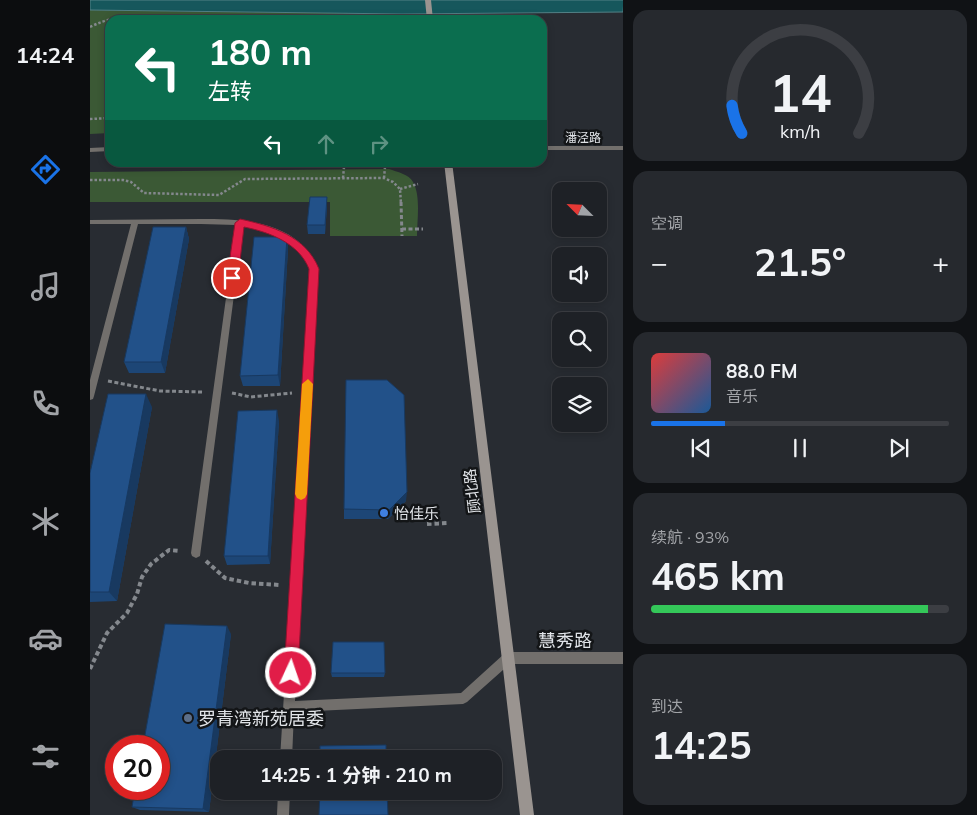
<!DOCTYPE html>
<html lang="zh">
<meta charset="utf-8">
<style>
:root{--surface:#1e2126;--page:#26292e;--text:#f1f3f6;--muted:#a1a3a7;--line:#3c3e43;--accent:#1a73e8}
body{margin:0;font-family:Mulish,"Noto Sans SC",sans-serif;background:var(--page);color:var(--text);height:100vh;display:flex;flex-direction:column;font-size:19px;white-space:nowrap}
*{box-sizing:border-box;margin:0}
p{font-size:16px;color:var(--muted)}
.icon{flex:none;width:28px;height:28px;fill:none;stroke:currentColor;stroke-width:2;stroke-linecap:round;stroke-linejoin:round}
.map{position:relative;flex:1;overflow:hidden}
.panel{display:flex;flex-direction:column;gap:10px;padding:10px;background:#101215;width:354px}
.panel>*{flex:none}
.top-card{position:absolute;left:15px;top:15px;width:442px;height:152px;border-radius:15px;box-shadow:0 2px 8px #0003,0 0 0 1px var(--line);background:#0b6e4f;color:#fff;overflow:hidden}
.needle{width:32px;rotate:294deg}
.controls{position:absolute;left:462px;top:182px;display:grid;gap:10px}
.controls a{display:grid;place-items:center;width:55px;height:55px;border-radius:10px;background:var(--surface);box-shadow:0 2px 8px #0003,0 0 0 1px var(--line);font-size:25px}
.speed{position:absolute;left:15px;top:735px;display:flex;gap:10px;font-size:25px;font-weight:700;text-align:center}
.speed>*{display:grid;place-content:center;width:65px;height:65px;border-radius:50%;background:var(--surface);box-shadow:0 2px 8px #0003,0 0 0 1px var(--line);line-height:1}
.speed .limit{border:8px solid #d22;background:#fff;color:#111}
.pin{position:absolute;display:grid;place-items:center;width:42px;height:42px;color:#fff;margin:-21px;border:2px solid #fff;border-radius:50%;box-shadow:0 1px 5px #0007}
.me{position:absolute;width:55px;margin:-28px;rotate:3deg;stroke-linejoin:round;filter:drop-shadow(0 0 4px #0008)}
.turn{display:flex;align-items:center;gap:18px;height:105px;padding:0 20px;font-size:22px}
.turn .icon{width:65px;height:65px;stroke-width:2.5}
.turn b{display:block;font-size:35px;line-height:42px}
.lanes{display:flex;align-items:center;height:48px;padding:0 20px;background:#0003;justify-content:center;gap:25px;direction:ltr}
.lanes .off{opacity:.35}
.big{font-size:38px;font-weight:700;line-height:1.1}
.panel .card{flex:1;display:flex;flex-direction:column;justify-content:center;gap:8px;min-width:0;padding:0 18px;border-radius:15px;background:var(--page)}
.panel .dial{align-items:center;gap:0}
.dial svg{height:130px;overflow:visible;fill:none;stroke:var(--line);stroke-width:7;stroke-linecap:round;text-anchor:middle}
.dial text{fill:var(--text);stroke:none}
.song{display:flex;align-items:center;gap:15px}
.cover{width:60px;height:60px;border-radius:8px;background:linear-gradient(135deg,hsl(0 70% 55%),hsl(210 70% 35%))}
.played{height:5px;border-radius:2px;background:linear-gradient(90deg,var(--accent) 25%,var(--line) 25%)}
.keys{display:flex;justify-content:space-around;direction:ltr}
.heat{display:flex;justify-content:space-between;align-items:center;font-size:28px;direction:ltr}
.charge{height:8px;border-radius:4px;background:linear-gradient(90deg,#34c759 93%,var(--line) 0)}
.trip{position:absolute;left:120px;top:750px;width:292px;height:50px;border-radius:15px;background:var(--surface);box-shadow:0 2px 8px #0003,0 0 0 1px var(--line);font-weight:700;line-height:50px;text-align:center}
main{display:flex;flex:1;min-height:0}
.tab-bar{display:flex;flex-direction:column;width:90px;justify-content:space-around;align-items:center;background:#0c0d0f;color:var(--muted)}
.tab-bar .icon{width:35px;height:35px}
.tab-bar .on{color:var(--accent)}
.tab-bar b{font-size:22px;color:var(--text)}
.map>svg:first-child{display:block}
.green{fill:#3b5935}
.water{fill:#16575c;stroke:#538186}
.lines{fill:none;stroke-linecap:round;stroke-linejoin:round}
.path-far2{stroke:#84888d;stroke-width:2.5;stroke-dasharray:2.5 2;stroke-linecap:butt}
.path-far1{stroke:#84888d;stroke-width:3;stroke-dasharray:4 2.5;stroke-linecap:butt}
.path{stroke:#84888d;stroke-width:4;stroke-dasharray:4.5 3;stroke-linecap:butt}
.lane{fill:#726f6c;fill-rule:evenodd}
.street{fill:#726f6c;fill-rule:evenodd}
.secondary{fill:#9a9490;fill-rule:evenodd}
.wall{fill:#1d4676}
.shaded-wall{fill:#183960}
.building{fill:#225189;stroke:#183960}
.route{fill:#e11d48;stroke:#92132f}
.slow{fill:#f59e0b}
.shop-dot{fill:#3f7fe0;stroke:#131517;stroke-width:2}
.service-dot{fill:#5c6f8a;stroke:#131517;stroke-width:2}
.labels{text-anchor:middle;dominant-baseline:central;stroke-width:5;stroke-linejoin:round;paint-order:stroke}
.far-street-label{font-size:12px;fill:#e1e4e8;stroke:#131517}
.street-label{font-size:15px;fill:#e1e4e8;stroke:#131517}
.poi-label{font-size:15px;fill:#e1e4e8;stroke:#131517;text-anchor:start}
.near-street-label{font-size:18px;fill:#e1e4e8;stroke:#131517}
.near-poi-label{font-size:18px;fill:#e1e4e8;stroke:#131517;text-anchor:start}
</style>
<main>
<nav class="tab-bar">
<b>14:24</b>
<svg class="icon on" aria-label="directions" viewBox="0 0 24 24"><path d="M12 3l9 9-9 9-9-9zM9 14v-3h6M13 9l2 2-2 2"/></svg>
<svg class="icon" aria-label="music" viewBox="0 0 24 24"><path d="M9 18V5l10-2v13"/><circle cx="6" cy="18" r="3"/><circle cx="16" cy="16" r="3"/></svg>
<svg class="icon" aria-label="phone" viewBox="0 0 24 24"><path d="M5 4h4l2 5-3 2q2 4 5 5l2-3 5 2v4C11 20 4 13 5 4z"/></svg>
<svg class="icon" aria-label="climate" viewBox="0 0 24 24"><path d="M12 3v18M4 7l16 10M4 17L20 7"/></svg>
<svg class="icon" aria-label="car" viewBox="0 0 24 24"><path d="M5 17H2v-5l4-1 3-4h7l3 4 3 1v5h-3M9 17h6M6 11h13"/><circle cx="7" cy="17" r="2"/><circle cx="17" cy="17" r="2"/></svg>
<svg class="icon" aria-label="filters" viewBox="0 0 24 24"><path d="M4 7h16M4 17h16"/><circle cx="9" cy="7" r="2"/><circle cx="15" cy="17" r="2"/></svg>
</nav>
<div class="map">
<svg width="534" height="815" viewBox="0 0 534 815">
<rect width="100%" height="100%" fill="#282c32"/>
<path class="green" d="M0,10l312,4v6h-292v113l-20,1z
M299,169c8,3 20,5 24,13 8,14 4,38 4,54h-87v-34h-240v-30z"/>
<path class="water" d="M0,0h534l-1,12 -221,2 -312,-4z"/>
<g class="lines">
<path class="path-far2" d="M282,20l16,-4
M0,27c18,-9 35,-12 54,-7
M0,119l20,-1
M253,178l1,-11
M294,178l1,-11
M0,180h33l8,2 13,11 75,2 26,-16 139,-1 9,4 7,7 1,15
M310,189l18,-5"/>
<path class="path-far1" d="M311,202l1,34
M312,229h21
M18,381l52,10 43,1
M142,393l19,4 41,-4"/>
<path class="path" d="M337,524l22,-1
M116,561l19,17 24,5 31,2
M0,669l17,-36 20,-20 10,-19 5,-17 9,-13 18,-14 11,1"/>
<path class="lane" d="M111,219c34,0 80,1 105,30 5,6 8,14 12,20l-23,432 166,-8 43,-39 4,-1 4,1 1,4 -1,4 -45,40 -4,2 -169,8 -2,47h-12l30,-490c-3,-5 -6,-12 -10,-17 -14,-15 -36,-23 -57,-26l-43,330 -4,2 -4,-2 -1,-3 45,-328 -35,-1h-63l-44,172 -1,3 -3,1v-20l41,-156h-41v-4z
M188,791h12l-1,24h-12z"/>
<path class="street" d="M452,146h82v4h-82z
M20,147v4l-20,1v-4z
M418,652h116v12h-116l-4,-2 -2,-4 2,-4z"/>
<path class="secondary" d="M335,0h6l2,20h-6z
M354,162h8l82,653h-14z"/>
</g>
<path class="wall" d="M237,206l-2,28h-17l-1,-9z
M96,227l3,12 -24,134h-36l-5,-11z
M197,237l1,12 -8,137h-37l-3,-10z
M62,407l-35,194 -27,1v-129z
M189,421l-9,143 -43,1 -3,-9z
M316,501l-18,18h-44v-10z
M141,634l-22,178 -69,-2 -8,-3z
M241,673h54l-1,4h-52z"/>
<path class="shaded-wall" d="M237,197v9l-2,28v-9z
M96,227l3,12 -24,134 -4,-11z
M197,237l1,12 -8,137 -2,-11z
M56,394l6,13 -35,194 -8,-9z
M187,410l2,11 -9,143 -2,-8z
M317,492l-1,9 -18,18 1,-9z
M137,626l4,8 -22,178 -6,-3z"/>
<path class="building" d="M220,197h17l-2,28h-18z
M63,227h33l-25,135h-37z
M164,237h33l-9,138 -38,1z
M256,380h41l17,15 3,97 -18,18 -45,-1z
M18,394h38l-37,198h-19v-119z
M187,410l-9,146h-44l14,-145z
M75,624l62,2 -24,183 -71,-2 3,-18h24v-43h-16z
M243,642h51l1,31h-54z
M296,745v14h-66v-13z
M230,791h67l1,24h-69z"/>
<path class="route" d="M150,219c32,7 66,17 79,50l-21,404 -2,5 -5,2 -5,-2 -2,-5 25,-404c-10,-26 -40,-37 -65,-42l-6,51 -2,3h-7l-2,-3 8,-55z"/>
<path class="slow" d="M218,379l5,5 -6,110 -2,4 -4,2 -4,-2 -2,-4 7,-110z"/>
<circle class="shop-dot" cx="294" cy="513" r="5"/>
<circle class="service-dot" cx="98" cy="718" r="5"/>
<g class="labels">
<g class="far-street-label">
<text x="493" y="137">潘泾路</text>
</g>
<g class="street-label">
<text transform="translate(382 491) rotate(-97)">顾北路</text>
</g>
<g class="poi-label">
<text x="304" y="513">怡佳乐</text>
</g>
<g class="near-street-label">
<text x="475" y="640">慧秀路</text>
</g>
<g class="near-poi-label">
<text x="108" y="718">罗青湾新苑居委</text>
</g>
</g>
</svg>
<div class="controls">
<a><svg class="needle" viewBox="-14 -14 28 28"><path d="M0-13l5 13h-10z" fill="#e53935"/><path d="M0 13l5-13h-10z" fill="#a1a3a7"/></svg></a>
<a><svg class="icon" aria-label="sound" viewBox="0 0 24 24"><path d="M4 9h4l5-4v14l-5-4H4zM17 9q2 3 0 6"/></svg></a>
<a><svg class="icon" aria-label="search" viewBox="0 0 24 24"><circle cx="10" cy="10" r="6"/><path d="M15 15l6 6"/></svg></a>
<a><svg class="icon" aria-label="layers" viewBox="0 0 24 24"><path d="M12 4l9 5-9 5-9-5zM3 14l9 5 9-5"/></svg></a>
</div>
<div class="speed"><div class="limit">20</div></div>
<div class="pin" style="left:142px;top:278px;background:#d93025"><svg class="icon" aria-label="arrive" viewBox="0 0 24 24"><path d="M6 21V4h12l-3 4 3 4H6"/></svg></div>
<svg class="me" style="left:201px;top:673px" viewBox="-20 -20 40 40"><circle r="17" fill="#e11d48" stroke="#fff" stroke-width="3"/><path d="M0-11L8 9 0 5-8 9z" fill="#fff"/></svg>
<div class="trip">14:25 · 1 分钟 · 210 m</div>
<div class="top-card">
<div class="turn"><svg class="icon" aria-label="left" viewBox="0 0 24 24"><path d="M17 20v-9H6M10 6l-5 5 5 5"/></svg><div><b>180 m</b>左转</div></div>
<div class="lanes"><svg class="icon" aria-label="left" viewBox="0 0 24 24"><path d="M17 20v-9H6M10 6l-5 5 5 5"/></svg><svg class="icon off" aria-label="ahead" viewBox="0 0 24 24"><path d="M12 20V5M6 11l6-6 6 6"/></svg><svg class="icon off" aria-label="right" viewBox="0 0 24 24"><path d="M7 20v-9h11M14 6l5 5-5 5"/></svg></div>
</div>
</div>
<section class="panel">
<div class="card dial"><svg viewBox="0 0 100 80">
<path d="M14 69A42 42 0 1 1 86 69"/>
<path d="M14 69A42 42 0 0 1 8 52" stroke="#1a73e8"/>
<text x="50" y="56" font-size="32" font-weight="700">14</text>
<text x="50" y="72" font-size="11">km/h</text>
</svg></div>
<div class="card"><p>空调</p>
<div class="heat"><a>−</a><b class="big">21.5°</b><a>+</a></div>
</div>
<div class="card">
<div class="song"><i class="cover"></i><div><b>88.0 FM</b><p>音乐</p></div></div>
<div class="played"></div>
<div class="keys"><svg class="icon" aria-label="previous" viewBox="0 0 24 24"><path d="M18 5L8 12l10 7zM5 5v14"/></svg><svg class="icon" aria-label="pause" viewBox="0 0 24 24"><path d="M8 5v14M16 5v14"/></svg><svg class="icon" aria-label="next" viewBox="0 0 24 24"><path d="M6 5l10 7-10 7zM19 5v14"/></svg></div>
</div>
<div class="card"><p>续航 · 93%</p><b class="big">465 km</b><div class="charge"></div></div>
<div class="card"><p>到达</p><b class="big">14:25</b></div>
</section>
</main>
